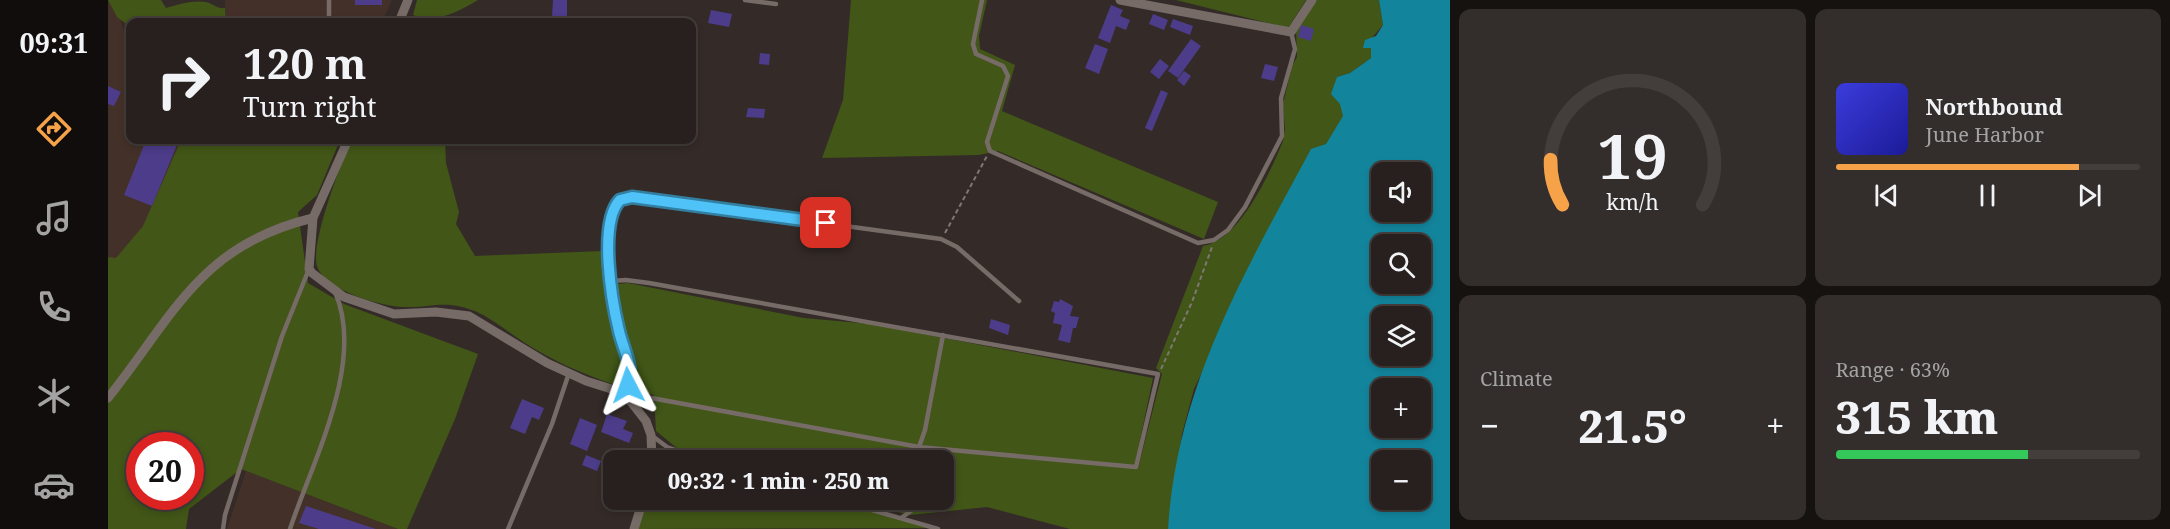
<!DOCTYPE html>
<meta charset="utf-8">
<style>
:root{--surface:#27201e;--page:#332d2b;--text:#f1f3f6;--muted:#a4a3a4;--line:#433e3c;--accent:#f6a248}
body{margin:0;font-family:"Noto Serif",serif;background:var(--page);color:var(--text);height:100vh;display:flex;flex-direction:column;font-size:22px;white-space:nowrap}
*{box-sizing:border-box;margin:0}
p{font-size:20px;color:var(--muted)}
.icon{flex:none;width:33px;height:33px;fill:none;stroke:currentColor;stroke-width:2;stroke-linecap:round;stroke-linejoin:round}
.map{position:relative;flex:1;overflow:hidden}
.drawer{display:flex;flex-direction:column;gap:9px;padding:9px;background:#151210;width:720px}
.drawer>*{flex:none}
.banner{position:absolute;left:18px;top:18px;width:570px;height:126px;border-radius:12px;box-shadow:0 3px 9px #0003,0 0 0 2px var(--line);background:#27201e;color:var(--text);overflow:hidden}
.fabs{position:absolute;left:1263px;top:162px;display:grid;gap:12px}
.fabs a{display:grid;place-items:center;width:60px;height:60px;border-radius:12px;background:var(--surface);box-shadow:0 3px 9px #0003,0 0 0 2px var(--line);font-size:30px}
.speed{position:absolute;left:18px;top:432px;display:flex;gap:12px;font-size:30px;font-weight:700;text-align:center}
.speed>*{display:grid;place-content:center;width:78px;height:78px;border-radius:50%;background:var(--surface);box-shadow:0 3px 9px #0003,0 0 0 2px var(--line);line-height:1}
.speed .limit{border:9px solid #d22;background:#fff;color:#111}
.pin{position:absolute;display:grid;place-items:center;width:51px;height:51px;color:#fff;margin:-26px;border-radius:12px;box-shadow:0 3px 9px #0006}
.me{position:absolute;width:66px;margin:-33px;rotate:356deg;stroke-linejoin:round;filter:drop-shadow(0 0 4px #0008)}
.turn{display:flex;align-items:center;gap:21px;height:126px;padding:0 18px;font-size:27px}
.turn .icon{width:78px;height:78px;stroke-width:2.5}
.turn b{display:block;font-size:42px;line-height:51px}
.big{font-size:45px;font-weight:800;line-height:1.1}
.drawer .card{flex:1;display:flex;flex-direction:column;justify-content:center;gap:9px;min-width:0;padding:0 21px;border-radius:12px;background:var(--page)}
.drawer .dial{align-items:center;gap:0}
.dial svg{height:156px;overflow:visible;fill:none;stroke:var(--line);stroke-width:7;stroke-linecap:round;text-anchor:middle}
.dial text{fill:var(--text);stroke:none}
.song{display:flex;align-items:center;gap:18px}
.cover{width:72px;height:72px;border-radius:9px;background:linear-gradient(135deg,hsl(240 70% 55%),hsl(240 70% 35%))}
.played{height:6px;border-radius:3px;background:linear-gradient(90deg,var(--accent) 80%,var(--line) 80%)}
.keys{display:flex;justify-content:space-around;direction:ltr}
.heat{display:flex;justify-content:space-between;align-items:center;font-size:33px;direction:ltr}
.charge{height:9px;border-radius:4px;background:linear-gradient(90deg,#34c759 63%,var(--line) 0)}
.drawer .tiles{flex:1;display:grid;gap:9px;grid-template-columns:repeat(2,1fr)}
.trip{position:absolute;left:495px;top:450px;width:351px;height:60px;border-radius:12px;background:var(--surface);box-shadow:0 3px 9px #0003,0 0 0 2px var(--line);font-weight:800;line-height:60px;text-align:center}
main{display:flex;flex:1;min-height:0}
.dock{display:flex;flex-direction:column;width:108px;justify-content:space-around;align-items:center;background:#100d0c;color:var(--muted)}
.dock .icon{width:42px;height:42px}
.dock .active{color:var(--accent)}
.dock b{font-size:27px;color:var(--text)}
.map>svg:first-child{display:block}
.industrial{fill:#433029}
.green{fill:#415617;fill-rule:evenodd}
.water{fill:#12859d;fill-rule:evenodd}
.building{fill:#4c3c89}
.lines{fill:none;stroke-linecap:round;stroke-linejoin:round}
.path{stroke:#7f7774;stroke-width:2;stroke-dasharray:4.5 3;stroke-linecap:butt}
.service{stroke:#766b67;stroke-width:4.5}
.minor{stroke:#766b67;stroke-width:9}
.route-casing{stroke:#337fa1;stroke-width:15}
.route{stroke:#4fc3f7;stroke-width:10}
</style>
<main>
<nav class="dock">
<b>09:31</b>
<svg class="icon active" aria-label="directions" viewBox="0 0 24 24"><path d="M12 3l9 9-9 9-9-9zM9 14v-3h6M13 9l2 2-2 2"/></svg>
<svg class="icon" aria-label="music" viewBox="0 0 24 24"><path d="M9 18V5l10-2v13"/><circle cx="6" cy="18" r="3"/><circle cx="16" cy="16" r="3"/></svg>
<svg class="icon" aria-label="phone" viewBox="0 0 24 24"><path d="M5 4h4l2 5-3 2q2 4 5 5l2-3 5 2v4C11 20 4 13 5 4z"/></svg>
<svg class="icon" aria-label="climate" viewBox="0 0 24 24"><path d="M12 3v18M4 7l16 10M4 17L20 7"/></svg>
<svg class="icon" aria-label="car" viewBox="0 0 24 24"><path d="M5 17H2v-5l4-1 3-4h7l3 4 3 1v5h-3M9 17h6M6 11h13"/><circle cx="7" cy="17" r="2"/><circle cx="17" cy="17" r="2"/></svg>
</nav>
<div class="map">
<svg width="1342" height="529" viewBox="0 0 1342 529">
<rect width="100%" height="100%" fill="#342b28"/>
<path class="industrial" d="M0,0h7l12,42 3,2v96h54l-76,164z
M117,0h167l-10,22h-156z
M138,471l152,58h-171z"/>
<path class="green" d="M0,0h53l5,8c14,-4 26,-8 40,-6 8,2 11,7 19,6l1,14h-96v22l-3,-2 2,-16 -12,-9z
M309,0h61c-21,12 -41,24 -65,15z
M743,0h136l-8,36 1,13 35,16 -13,46 216,91 -14,37 -206,-88 -19,4 -157,3 21,-58z
M1068,0h130l-18,28z
M1207,0h64l4,25 -20,23h8v10l-21,15 -13,4 7,39 -18,28 -33,39 -99,206 -12,45 -14,95h-98l-83,-22 -77,8 -58,-15h92v-40h-228l-39,-12 -21,-17 -2,-36 -19,-4v-24l-13,-46 -5,-37 11,-1 176,35 67,6 282,54 -19,91 4,-1 24,-94 -6,-6 47,-122c37,-6 67,-73 80,-105l2,-11 -2,-26 9,-38 5,-9 -1,-26z
M73,140h159l-23,55 -19,17 10,71 36,21 134,50 -23,65 -48,110h-9l-157,-60 -52,40 -3,20h-78v-272l8,1 27,-32zM32,446h50v50h-50z
M244,140h93l1,23 13,49 -3,12 19,32 127,-5 16,89 8,25v9l-4,9 -7,2c-32,-11 -62,-24 -90,-42 -17,-11 -32,-24 -50,-32 -32,-12 -42,-3 -72,-4 -23,-1 -79,-17 -86,-41 -7,-22 24,-104 35,-126z
M539,500h184l99,28 -292,1z"/>
<path class="water" d="M1271,0h71v529h-282c9,-143 77,-257 143,-380l15,-5 17,-28 -3,-12 -9,-10 6,-17 13,-4 21,-15v-10h-8l2,-8 11,-4 7,-11zM1274,172h38v40h-38zM1274,244h38v40h-38zM1274,316h38v40h-38zM1274,388h38v40h-38zM1312,460v40h-38v-40z"/>
<path class="building" d="M247,0h27v5h-27z
M445,0h14v18l-15,-1z
M1003,5l12,5 -3,6 10,4 -4,10 -10,-4 -6,17 -12,-5z
M603,10l21,4 -3,13 -21,-4z
M1045,14l15,6 -4,10 -15,-6z
M1065,19l20,7 -3,9 -20,-8z
M1193,25l13,4 -3,12 -13,-4z
M1083,39l10,7 -23,32 -10,-7z
M987,44l13,5 -9,25 -14,-6z
M652,53l10,1 -1,11 -10,-1z
M1052,59l9,7 -10,13 -9,-7z
M1157,64l13,3 -4,14 -13,-3z
M1076,71l7,5 -7,10 -7,-6z
M0,86l13,6 -7,14 -6,-2z
M1053,90l7,3 -16,38 -7,-3z
M640,108l17,1 -1,9 -18,-1z
M38,140h33l-27,66 -28,-11z
M952,299l13,7 -3,10 9,1 -3,11h-3l-3,15 -12,-3 4,-15 -9,-2 2,-10 -4,-2 3,-10 5,1z
M883,319l19,6 -2,10 -19,-7z
M414,399l22,9 -5,12 -7,-3 -7,17 -15,-6z
M499,414l20,7 -4,8 10,4 -4,10 -28,-11z
M472,418l17,7 -10,26 -17,-7z
M478,455l15,6 -4,10 -15,-6z
M198,506l70,23h-57l-20,-6z"/>
<g class="lines">
<path class="path" d="M837,233l42,-77
M1053,369l31,-67 20,-55"/>
<path class="service" d="M221,0v22
M637,0l31,4
M874,0l-9,44 3,10 27,12 5,10 -21,66 3,9 208,92 16,-3 14,-10 17,-23 37,-71 -1,-38 14,-49 -4,-17
M503,281l15,-1 23,3 509,91 -22,93 -217,-20 -295,-54c11,-22 0,-39 -5,-62 -7,-29 -21,-108 1,-131l12,-3 309,42 16,8 62,54
M543,435l16,12 36,13
M812,460l-1,-13 6,-17 18,-95
M729,500l101,29
M793,518l10,-7 4,-11
M115,529l2,-14 57,-179 27,-67
M182,529c22,-67 76,-167 45,-237
M400,529l44,-105 17,-51"/>
<path class="minor" d="M1012,0l171,32 21,-32
M291,22l9,-22
M240,140l-35,78 -4,51 3,4 32,24 50,17 42,-2 33,4 78,47 39,18 38,12 22,28 5,14 1,25
M0,398c66,-83 92,-153 205,-180
M526,529l9,-29"/>
</g>
<g class="lines">
<defs>
<path id="route" d="M520,385c6,-18 -5,-36 -9,-54 -7,-29 -21,-108 1,-131l12,-3 194,26"/>
</defs>
<use href="#route" class="route-casing"/>
<use href="#route" class="route"/>
</g>
</svg>
<div class="fabs">
<a><svg class="icon" aria-label="sound" viewBox="0 0 24 24"><path d="M4 9h4l5-4v14l-5-4H4zM17 9q2 3 0 6"/></svg></a>
<a><svg class="icon" aria-label="search" viewBox="0 0 24 24"><circle cx="10" cy="10" r="6"/><path d="M15 15l6 6"/></svg></a>
<a><svg class="icon" aria-label="layers" viewBox="0 0 24 24"><path d="M12 4l9 5-9 5-9-5zM3 14l9 5 9-5"/></svg></a>
<a>+</a>
<a>−</a>
</div>
<div class="speed"><div class="limit">20</div></div>
<div class="pin" style="left:718px;top:223px;background:#d93025"><svg class="icon" aria-label="arrive" viewBox="0 0 24 24"><path d="M6 21V4h12l-3 4 3 4H6"/></svg></div>
<svg class="me" style="left:520px;top:385px" viewBox="-20 -20 40 40"><path d="M0-17L14 15 0 8-14 15z" fill="#4fc3f7" stroke="#fff" stroke-width="4"/></svg>
<div class="trip">09:32 · 1 min · 250 m</div>
<div class="banner">
<div class="turn"><svg class="icon" aria-label="right" viewBox="0 0 24 24"><path d="M7 20v-9h11M14 6l5 5-5 5"/></svg><div><b>120 m</b>Turn right</div></div>
</div>
</div>
<section class="drawer">
<div class="tiles">
<div class="card dial"><svg viewBox="0 0 100 80">
<path d="M14 69A42 42 0 1 1 86 69"/>
<path d="M14 69A42 42 0 0 1 8 46" stroke="#f6a248"/>
<text x="50" y="56" font-size="32" font-weight="700">19</text>
<text x="50" y="72" font-size="11">km/h</text>
</svg></div>
<div class="card">
<div class="song"><i class="cover"></i><div><b>Northbound</b><p>June Harbor</p></div></div>
<div class="played"></div>
<div class="keys"><svg class="icon" aria-label="previous" viewBox="0 0 24 24"><path d="M18 5L8 12l10 7zM5 5v14"/></svg><svg class="icon" aria-label="pause" viewBox="0 0 24 24"><path d="M8 5v14M16 5v14"/></svg><svg class="icon" aria-label="next" viewBox="0 0 24 24"><path d="M6 5l10 7-10 7zM19 5v14"/></svg></div>
</div>
<div class="card"><p>Climate</p>
<div class="heat"><a>−</a><b class="big">21.5°</b><a>+</a></div>
</div>
<div class="card"><p>Range · 63%</p><b class="big">315 km</b><div class="charge"></div></div>
</div>
</section>
</main>
